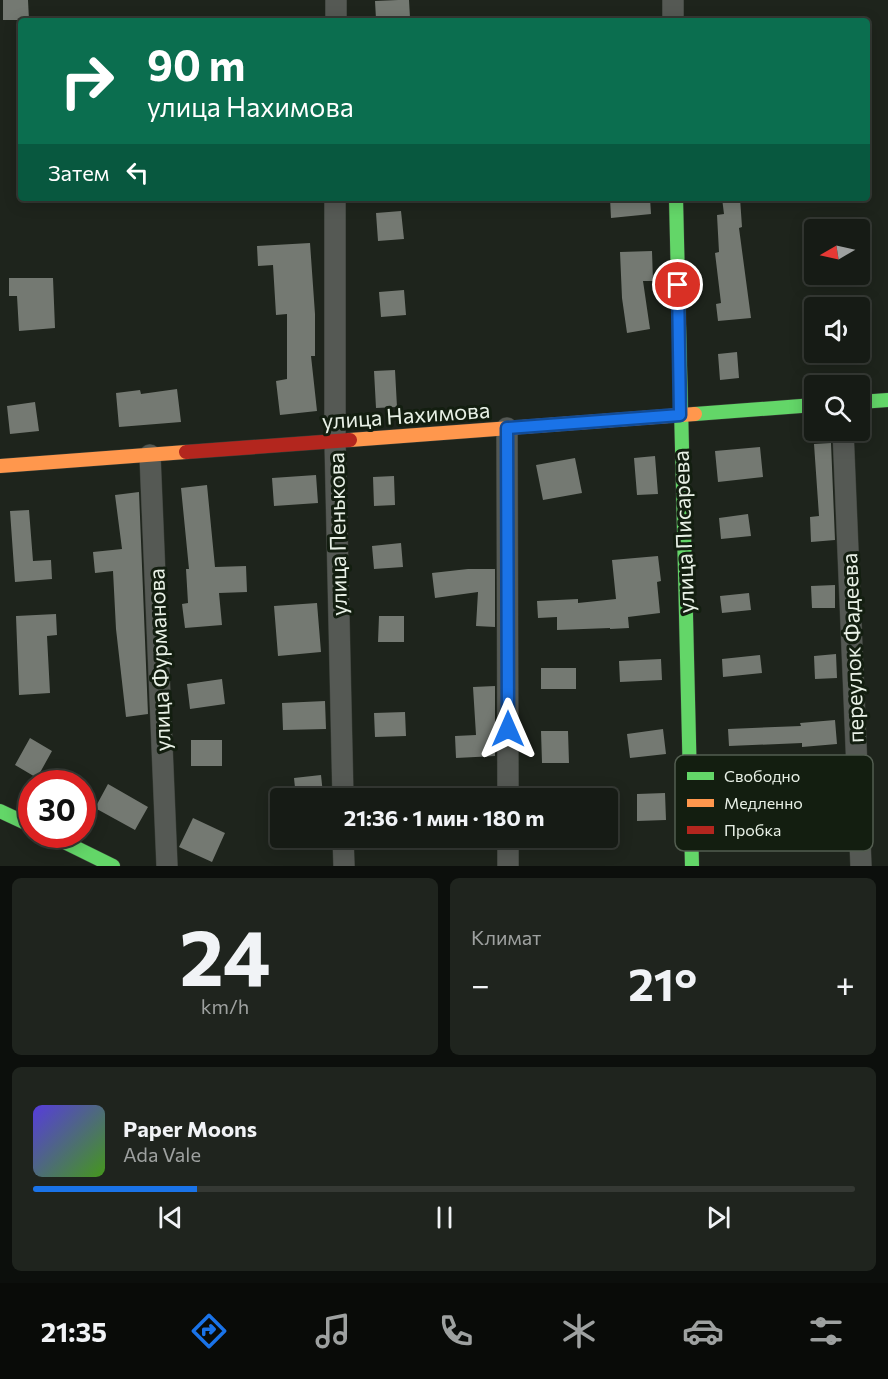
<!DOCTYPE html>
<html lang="ru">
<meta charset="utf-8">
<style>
:root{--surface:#161b15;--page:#1f241e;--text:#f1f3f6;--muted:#9ea1a0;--line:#353934;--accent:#1a73e8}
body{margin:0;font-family:Commissioner,sans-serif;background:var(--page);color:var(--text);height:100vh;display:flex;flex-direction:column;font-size:22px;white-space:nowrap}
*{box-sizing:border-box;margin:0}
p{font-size:20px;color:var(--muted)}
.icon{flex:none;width:33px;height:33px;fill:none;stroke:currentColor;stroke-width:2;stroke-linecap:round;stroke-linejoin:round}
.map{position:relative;height:866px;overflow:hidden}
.sheet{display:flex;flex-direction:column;gap:12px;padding:12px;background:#0c0f0c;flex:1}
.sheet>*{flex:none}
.top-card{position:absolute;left:18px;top:18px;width:852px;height:183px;border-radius:6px;box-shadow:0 3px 15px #0003,0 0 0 2px var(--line);background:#0b6e4f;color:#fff;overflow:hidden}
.needle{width:39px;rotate:261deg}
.tools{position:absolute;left:804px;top:219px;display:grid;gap:12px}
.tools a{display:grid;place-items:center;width:66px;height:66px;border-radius:6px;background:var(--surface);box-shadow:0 3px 15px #0003,0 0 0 2px var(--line);font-size:30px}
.speed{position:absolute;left:18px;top:770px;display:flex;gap:12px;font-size:30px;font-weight:700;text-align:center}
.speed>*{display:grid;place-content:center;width:78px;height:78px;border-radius:50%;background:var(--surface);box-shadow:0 3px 15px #0003,0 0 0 2px var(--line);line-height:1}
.speed .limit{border:9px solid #d22;background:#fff;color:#111}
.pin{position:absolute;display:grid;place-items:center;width:51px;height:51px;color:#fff;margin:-26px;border:3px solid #fff;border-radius:50%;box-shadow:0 2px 6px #0007}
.me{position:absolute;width:66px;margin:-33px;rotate:0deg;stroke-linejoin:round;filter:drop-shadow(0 0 4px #0008)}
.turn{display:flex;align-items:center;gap:21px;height:126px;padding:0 30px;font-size:27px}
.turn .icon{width:78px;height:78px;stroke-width:2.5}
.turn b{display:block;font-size:42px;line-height:51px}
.then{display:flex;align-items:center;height:57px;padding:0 30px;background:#0003;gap:12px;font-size:22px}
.big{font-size:45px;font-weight:700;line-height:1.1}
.sheet .widget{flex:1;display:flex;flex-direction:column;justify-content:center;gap:9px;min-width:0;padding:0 21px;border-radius:9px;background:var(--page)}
.sheet .dial{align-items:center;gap:0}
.dial b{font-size:78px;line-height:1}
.song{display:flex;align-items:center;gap:18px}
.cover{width:72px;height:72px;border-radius:9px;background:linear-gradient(135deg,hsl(250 70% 55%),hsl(100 70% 35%))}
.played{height:6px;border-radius:3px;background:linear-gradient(90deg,var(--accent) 20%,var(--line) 20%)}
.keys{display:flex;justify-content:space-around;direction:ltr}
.heat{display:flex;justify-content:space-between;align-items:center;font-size:33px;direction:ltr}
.sheet .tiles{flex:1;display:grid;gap:12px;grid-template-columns:1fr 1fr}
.widget:last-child{grid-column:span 2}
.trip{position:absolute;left:270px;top:788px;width:348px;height:60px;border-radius:6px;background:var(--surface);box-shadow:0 3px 15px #0003,0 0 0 2px var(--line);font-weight:700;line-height:60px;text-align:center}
.tab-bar{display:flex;height:96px;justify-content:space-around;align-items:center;background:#090b08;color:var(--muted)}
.tab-bar .icon{width:42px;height:42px}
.tab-bar .active{color:var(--accent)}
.tab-bar b{font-size:27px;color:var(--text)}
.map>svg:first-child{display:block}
.building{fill:#747972}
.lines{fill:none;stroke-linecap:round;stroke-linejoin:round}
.street-casing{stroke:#393e37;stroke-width:22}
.fast-casing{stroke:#393e37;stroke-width:15}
.slow-casing{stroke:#393e37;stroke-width:15}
.jam-casing{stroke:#393e37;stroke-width:15}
.street{stroke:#555954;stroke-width:21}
.fast{stroke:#63d668;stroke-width:14}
.slow{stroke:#ff974d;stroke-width:14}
.jam{stroke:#b3261e;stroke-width:14}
.route-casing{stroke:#114b97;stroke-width:15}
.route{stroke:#1a73e8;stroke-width:10}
.labels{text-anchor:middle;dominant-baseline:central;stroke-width:6;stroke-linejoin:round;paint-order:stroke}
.street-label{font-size:22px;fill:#e8f0e6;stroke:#131e10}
.key{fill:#131e10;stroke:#535d50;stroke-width:1.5}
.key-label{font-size:16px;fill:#e8f0e6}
</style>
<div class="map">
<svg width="888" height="866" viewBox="0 0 888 866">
<rect width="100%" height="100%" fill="#1e241c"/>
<path class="building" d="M3,0h25l1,20h-26z
M398,0h11l1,18 -34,1 -1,-18z
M610,198h40l1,16 -40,4z
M722,198h18l2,29 -3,1 12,90 -33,3 -2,-17 5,-1 -6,-50 4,-1 -2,-37 7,-1z
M401,211l3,28 -26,2 -2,-28z
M310,243l5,71v42h-4l6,55 -37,4 -4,-34 11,-2v-65l-11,1 -3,-50 -15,1 -1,-20z
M652,251l1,30h-10l7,48 -23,4 -5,-35 -2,-46z
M9,278h44l2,50 -36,3 -2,-35h-8z
M404,290l2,25 -25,2 -2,-25z
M737,352l2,26 -19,2 -2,-26z
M395,370l2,37 -21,1 -2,-37z
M177,389l4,33 -62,5 -3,-34 24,-3 1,4z
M35,402l4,29 -29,3 -3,-28z
M831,443l4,97 -24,2 -1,-25 9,-1 -5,-72z
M760,447l3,30 -45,5 -3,-31z
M655,456l3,38 -21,1 -3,-37z
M575,458l7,35 -39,7 -7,-35z
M316,475l2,28 -44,3 -2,-28z
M394,476l1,29 -21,1 -1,-29z
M207,485l8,82 31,-1 1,26 -28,1 3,32 -37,3 -3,-24 6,-1 -2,-34h3l-8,-81z
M139,492l9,222 -22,3 -10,-88 -3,-58 -18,2 -2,-21 29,-3 -7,-54z
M29,510l4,51 18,-1 1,19 -37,3 -5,-71z
M748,514l3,22 -30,3 -2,-21z
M401,543l2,24 -29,2 -2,-23z
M658,556l3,25 -4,1 3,31 -32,4 1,11 -19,1v-1l-53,2v-13l-19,1 -1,-17 41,-2v4l38,-4 -4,-39z
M468,569h27v58l-19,-1 2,-34 -43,6 -3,-25z
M835,585v23h-23l-1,-22z
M749,593l2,17 -29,3 -2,-17z
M317,603l4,49 -43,4 -4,-50z
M56,614l1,21 -10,1 3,57 -31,2 -3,-79z
M379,616h25v26h-26z
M836,654l1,24 -22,1 -1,-23z
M760,655l2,18 -39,4 -1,-18z
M661,659l1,21 -42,2 -1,-21z
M541,668h35v21h-35z
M222,679l3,25 -35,5 -3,-25z
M495,686v70l-39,2 -1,-22 21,-1 -3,-48z
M325,701l1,28 -43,1 -1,-27z
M405,712l1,24 -31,1 -1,-24z
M835,720l2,24 -35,3v-4l-73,3 -1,-17 73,-3 -1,-3z
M663,729l3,25 -36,4 -3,-24z
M541,731h27l1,32h-27z
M30,738l22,13 -15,27 -22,-13z
M191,740h31v26h-31z
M321,775l2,19 -27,3 -2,-19z
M108,784l40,23 -13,23 -40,-22z
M665,793l1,27 -29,1v-27z
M193,818l32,15 -13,29 -33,-15z"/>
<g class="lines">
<defs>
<path id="street" d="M673,0v21
M336,21v-21
M335,198v243l8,357
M507,428l1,370
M843,430l18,436
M150,455l17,411
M343,837l1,29
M508,837v29"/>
<path id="fast" d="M676,198l16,668
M860,402l28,-2
M695,414l119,-9
M0,811l32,15
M48,834l65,32"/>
<path id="slow" d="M350,440l345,-26
M0,466l186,-14"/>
<path id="jam" d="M186,452l164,-12"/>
</defs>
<use href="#street" class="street-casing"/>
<use href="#fast" class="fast-casing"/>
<use href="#slow" class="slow-casing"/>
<use href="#jam" class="jam-casing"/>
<use href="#street" class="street"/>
<use href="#fast" class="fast"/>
<use href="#slow" class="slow"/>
<use href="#jam" class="jam"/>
</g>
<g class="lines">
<defs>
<path id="route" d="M508,729l-1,-301 173,-13 -2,-130"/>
</defs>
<use href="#route" class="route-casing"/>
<use href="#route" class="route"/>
</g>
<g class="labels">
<g class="street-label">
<text transform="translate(406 415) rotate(-4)">улица Нахимова</text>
<text transform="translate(683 532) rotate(-92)">улица Писарева</text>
<text transform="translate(337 534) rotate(-91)">улица Пенькова</text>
<text transform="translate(852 648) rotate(-92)">переулок Фадеева</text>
<text transform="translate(159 660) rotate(-92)">улица Фурманова</text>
</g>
</g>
<rect x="675" y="755" width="198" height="96" rx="9" class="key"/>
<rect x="687" y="772" width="27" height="8" fill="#63d668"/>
<rect x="687" y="799" width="27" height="8" fill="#ff974d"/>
<rect x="687" y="826" width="27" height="8" fill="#b3261e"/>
<g class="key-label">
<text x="724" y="782">Свободно</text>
<text x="724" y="809">Медленно</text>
<text x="724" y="836">Пробка</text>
</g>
</svg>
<div class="tools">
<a><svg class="needle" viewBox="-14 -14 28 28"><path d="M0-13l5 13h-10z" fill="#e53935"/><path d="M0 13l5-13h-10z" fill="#9ea1a0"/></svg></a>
<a><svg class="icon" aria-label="sound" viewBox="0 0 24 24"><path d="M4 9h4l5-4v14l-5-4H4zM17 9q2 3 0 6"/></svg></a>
<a><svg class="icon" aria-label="search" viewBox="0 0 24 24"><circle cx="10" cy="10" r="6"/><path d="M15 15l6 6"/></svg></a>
</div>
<div class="speed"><div class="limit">30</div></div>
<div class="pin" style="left:678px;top:285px;background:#d93025"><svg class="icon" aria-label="arrive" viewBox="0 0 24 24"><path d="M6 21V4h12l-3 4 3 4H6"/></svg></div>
<svg class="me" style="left:508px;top:729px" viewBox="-20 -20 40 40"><path d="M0-17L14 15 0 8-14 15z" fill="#1a73e8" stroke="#fff" stroke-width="4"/></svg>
<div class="trip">21:36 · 1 мин · 180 m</div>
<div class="top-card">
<div class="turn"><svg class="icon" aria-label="right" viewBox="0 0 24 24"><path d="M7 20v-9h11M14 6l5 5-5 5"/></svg><div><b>90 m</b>улица Нахимова</div></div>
<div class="then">Затем<svg class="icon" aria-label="left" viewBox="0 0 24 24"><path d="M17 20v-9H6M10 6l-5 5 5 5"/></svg></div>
</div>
</div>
<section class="sheet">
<div class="tiles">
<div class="widget dial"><b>24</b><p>km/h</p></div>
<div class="widget"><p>Климат</p>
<div class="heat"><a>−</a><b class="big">21°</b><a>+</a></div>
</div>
<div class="widget">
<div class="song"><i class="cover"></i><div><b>Paper Moons</b><p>Ada Vale</p></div></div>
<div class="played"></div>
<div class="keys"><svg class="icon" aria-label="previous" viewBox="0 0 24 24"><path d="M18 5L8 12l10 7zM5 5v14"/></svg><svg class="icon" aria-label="pause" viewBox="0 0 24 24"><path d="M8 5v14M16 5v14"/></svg><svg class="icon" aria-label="next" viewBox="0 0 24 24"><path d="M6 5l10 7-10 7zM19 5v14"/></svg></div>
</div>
</div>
</section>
<nav class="tab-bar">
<b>21:35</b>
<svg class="icon active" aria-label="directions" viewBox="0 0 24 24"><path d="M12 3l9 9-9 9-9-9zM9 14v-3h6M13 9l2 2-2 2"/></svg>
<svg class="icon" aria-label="music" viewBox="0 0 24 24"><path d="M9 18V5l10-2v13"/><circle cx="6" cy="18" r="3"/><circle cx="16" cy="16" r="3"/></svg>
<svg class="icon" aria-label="phone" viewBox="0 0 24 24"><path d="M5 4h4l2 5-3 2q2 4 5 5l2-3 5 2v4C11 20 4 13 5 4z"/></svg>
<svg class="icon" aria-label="climate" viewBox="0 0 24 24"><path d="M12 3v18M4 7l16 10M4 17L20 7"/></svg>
<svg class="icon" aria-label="car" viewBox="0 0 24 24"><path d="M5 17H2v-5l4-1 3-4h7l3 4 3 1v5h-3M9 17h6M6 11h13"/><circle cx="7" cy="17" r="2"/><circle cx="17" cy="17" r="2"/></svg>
<svg class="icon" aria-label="filters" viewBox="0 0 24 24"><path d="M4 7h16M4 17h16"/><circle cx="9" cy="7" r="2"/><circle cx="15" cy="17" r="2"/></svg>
</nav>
